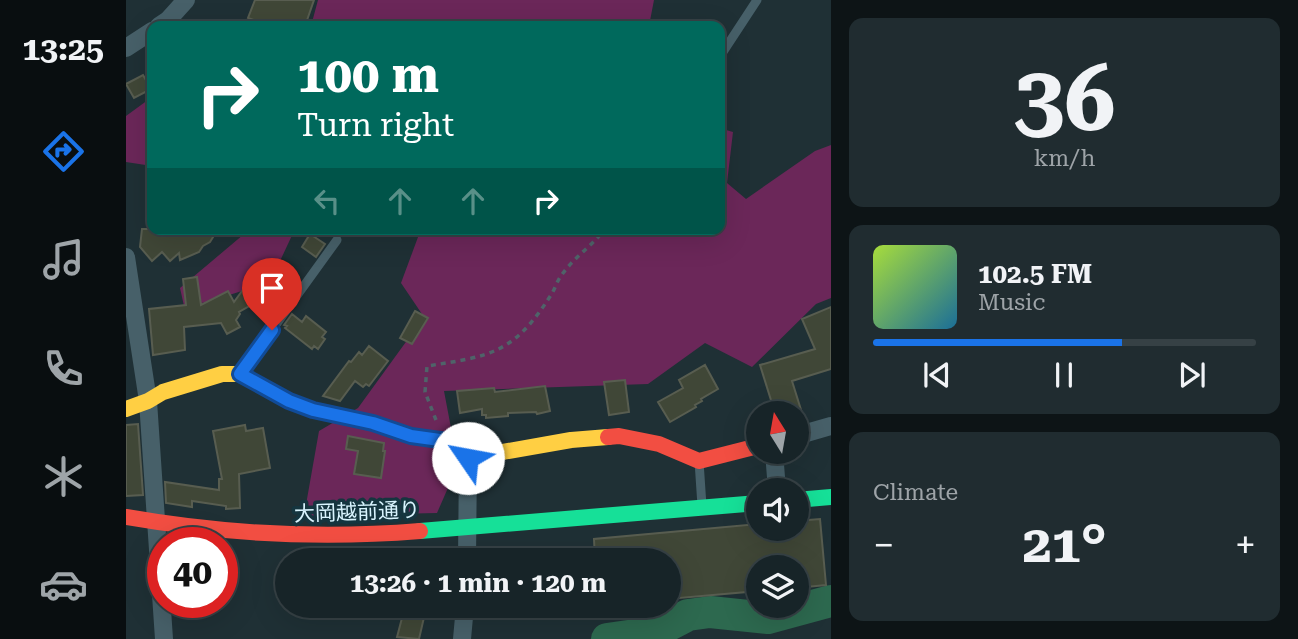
<!DOCTYPE html>
<meta charset="utf-8">
<style>
:root{--surface:#172428;--page:#202c30;--text:#f1f3f6;--muted:#9ea4a8;--line:#364145;--accent:#1a73e8}
body{margin:0;font-family:"Roboto Serif","Noto Sans JP",serif;background:var(--page);color:var(--text);height:100vh;display:flex;flex-direction:column;font-size:26px;white-space:nowrap}
*{box-sizing:border-box;margin:0}
p{font-size:23px;color:var(--muted)}
.icon{flex:none;width:38px;height:38px;fill:none;stroke:currentColor;stroke-width:2;stroke-linecap:round;stroke-linejoin:round}
.map{position:relative;flex:1;overflow:hidden}
.details{display:flex;flex-direction:column;gap:18px;padding:18px;background:#0d1416;width:467px}
.details>*{flex:none}
.hud{position:absolute;left:21px;top:21px;width:578px;height:214px;border-radius:14px;box-shadow:0 7px 28px #0002,0 0 0 2px var(--line);background:#00695c;color:#fff;overflow:hidden}
.needle{width:46px;rotate:349deg}
.fabs{position:absolute;left:620px;top:401px;display:grid;gap:14px}
.fabs a{display:grid;place-items:center;width:63px;height:63px;border-radius:50%;background:var(--surface);box-shadow:0 7px 28px #0002,0 0 0 2px var(--line);font-size:35px}
.speed{position:absolute;left:21px;top:527px;display:flex;gap:14px;font-size:35px;font-weight:700;text-align:center}
.speed>*{display:grid;place-content:center;width:91px;height:91px;border-radius:50%;background:var(--surface);box-shadow:0 7px 28px #0002,0 0 0 2px var(--line);line-height:1}
.speed .limit{border:10px solid #d22;background:#fff;color:#111}
.pin{position:absolute;display:grid;place-items:center;width:60px;height:60px;color:#fff;margin:-72px -30px;border-radius:50% 50% 50% 0;rotate:-45deg;box-shadow:0 0 7px #0007}
.pin .icon{rotate:45deg}
.me{position:absolute;width:77px;margin:-38px;rotate:303deg;stroke-linejoin:round;filter:drop-shadow(0 0 5px #0008)}
.turn{display:flex;align-items:center;gap:24px;height:147px;padding:0 35px;font-size:32px}
.turn .icon{width:91px;height:91px;stroke-width:2.5}
.turn b{display:block;font-size:49px;line-height:60px}
.lanes{display:flex;align-items:center;height:66px;padding:0 35px;background:#0003;justify-content:center;gap:35px;direction:ltr}
.lanes .off{opacity:.35}
.big{font-size:52px;font-weight:700;line-height:1.1}
.details .tile{flex:1;display:flex;flex-direction:column;justify-content:center;gap:10px;min-width:0;padding:0 24px;border-radius:14px;background:var(--page)}
.details .dial{align-items:center;gap:0}
.dial b{font-size:91px;line-height:1}
.song{display:flex;align-items:center;gap:21px}
.cover{width:84px;height:84px;border-radius:10px;background:linear-gradient(135deg,hsl(80 70% 55%),hsl(200 70% 35%))}
.played{height:7px;border-radius:4px;background:linear-gradient(90deg,var(--accent) 65%,var(--line) 65%)}
.keys{display:flex;justify-content:space-around;direction:ltr}
.heat{display:flex;justify-content:space-between;align-items:center;font-size:38px;direction:ltr}
.trip{position:absolute;left:149px;top:548px;width:406px;height:70px;border-radius:35px;background:var(--surface);box-shadow:0 7px 28px #0002,0 0 0 2px var(--line);font-weight:700;line-height:70px;text-align:center}
main{display:flex;flex:1;min-height:0}
.menu{display:flex;flex-direction:column;width:126px;justify-content:space-around;align-items:center;background:#090e10;color:var(--muted)}
.menu .icon{width:49px;height:49px}
.menu .on{color:var(--accent)}
.menu b{font-size:32px;color:var(--text)}
.map>svg:first-child{display:block}
.green{fill:#6b2759}
.lines{fill:none;stroke-linecap:round;stroke-linejoin:round}
.river{stroke:#2d694f;stroke-width:32}
.building{fill:#404737;stroke:#585d50;stroke-width:2}
.path{stroke:#4f6369;stroke-width:3.5;stroke-dasharray:5 5;stroke-linecap:butt}
.lane{stroke:#476069;stroke-width:9}
.street{stroke:#476069;stroke-width:18}
.fast{stroke:#16e098;stroke-width:16}
.slow{stroke:#ffcf43;stroke-width:16}
.jam{stroke:#f24e42;stroke-width:16}
.route-casing{stroke:#114b97;stroke-width:18}
.route{stroke:#1a73e8;stroke-width:12}
.labels{text-anchor:middle;dominant-baseline:central;stroke-width:7;stroke-linejoin:round;paint-order:stroke}
.street-label{font-size:21px;fill:#d9f4fe;stroke:#15353f}
</style>
<main>
<nav class="menu">
<b>13:25</b>
<svg class="icon on" aria-label="directions" viewBox="0 0 24 24"><path d="M12 3l9 9-9 9-9-9zM9 14v-3h6M13 9l2 2-2 2"/></svg>
<svg class="icon" aria-label="music" viewBox="0 0 24 24"><path d="M9 18V5l10-2v13"/><circle cx="6" cy="18" r="3"/><circle cx="16" cy="16" r="3"/></svg>
<svg class="icon" aria-label="phone" viewBox="0 0 24 24"><path d="M5 4h4l2 5-3 2q2 4 5 5l2-3 5 2v4C11 20 4 13 5 4z"/></svg>
<svg class="icon" aria-label="climate" viewBox="0 0 24 24"><path d="M12 3v18M4 7l16 10M4 17L20 7"/></svg>
<svg class="icon" aria-label="car" viewBox="0 0 24 24"><path d="M5 17H2v-5l4-1 3-4h7l3 4 3 1v5h-3M9 17h6M6 11h13"/><circle cx="7" cy="17" r="2"/><circle cx="17" cy="17" r="2"/></svg>
</nav>
<div class="map">
<svg width="705" height="639" viewBox="0 0 705 639">
<rect width="100%" height="100%" fill="#1f3035"/>
<path class="green" d="M192,0h336l-5,26h-338z
M26,97v69l-26,-4v-46z
M593,128l14,4 -6,51 19,16 69,-48 16,-6v153l-15,6 -64,63 -47,-24 -57,41 -204,7 14,74 -21,48 -133,3 15,-85 39,-23 66,-91 -23,-34 20,-54h298z
M124,229h45l-15,32 -35,29 -38,12 -23,4 -4,-18z"/>
<g class="lines">
<path class="river" d="M481,639l49,-7 32,-17 22,-3 58,6 63,-17"/>
</g>
<path class="building" d="M129,0h59l-9,26h-35l-22,-8z
M17,75l8,14 -17,9 -8,-14z
M16,229h76l-8,13 -7,4 -4,6 -19,8 -1,-7 -9,8 -8,-9 -10,9 -12,-14z
M184,234l15,10 -9,13 -14,-10z
M140,275l13,10 4,-5 11,8 -21,29 -18,-14 -16,9 1,2 -4,6 4,7 -13,7 -6,-11 -37,4 1,23 -32,5 -4,-46 37,-4 -3,-26 14,-2 4,28 27,-14 6,11 11,-15 8,6z
M705,307v62l-39,12 10,32h-27l-15,-48 55,-16 -13,-30z
M289,311l13,7 -16,26 -12,-6z
M166,314l10,8 4,-6 20,16 -4,5 3,2 -7,10 -4,-3 -2,3 -27,-21 2,-2 -3,-1z
M243,346l19,15 -19,25 -3,-2 -3,3 -8,-6 -15,20 -17,-5 26,-35 2,1 8,-10 3,3z
M579,365l13,24 -17,10 1,2 -7,4 1,2 -26,15 -12,-20 25,-14 -4,-8z
M499,380l4,32 -20,3 -5,-33z
M419,386l5,25 -13,3 -1,-2 -28,1v3l-22,2v-3h-4v-6l-22,4 -3,-22 37,-3 1,4z
M12,424l5,71 -17,1v-71z
M119,425l1,6 17,-3 7,40 -31,6 1,34 -14,1v-3l-34,-5v6l-26,-4 -1,-21 54,8v-11h3l-9,-48z
M222,436l36,7 -1,8h2l-4,27 -27,-4 4,-23 -12,-2z
M694,519l6,66 -30,3v-21h-38v24l-90,8v-39h-73l-1,-21 164,-15v4h38v-7z
M248,606h43v5l8,2 -6,26 -22,-2 5,-19 -27,1z"/>
<g class="lines">
<path class="path" d="M310,420l-11,-28 2,-26c65,-10 87,-13 124,-71 4,-6 6,-14 10,-19 12,-18 31,-30 44,-47"/>
<path class="lane" d="M593,58l38,-58
M115,373l96,-133
M573,461l3,45"/>
<path class="street" d="M33,26l9,-6 18,-20
M0,48l26,-17
M0,257l22,144 16,238
M670,436l35,-10
M648,452l3,38
M341,560l1,-102
M336,639l3,-33"/>
<path class="fast" d="M670,500l35,-3
M294,531l338,-28"/>
<path class="slow" d="M0,409l22,-8 15,-9 59,-18h18l49,27 24,9 60,13 37,13 37,5 21,17 103,-18 37,-3"/>
<path class="jam" d="M482,437l11,-1 40,8 40,17 59,-15
M0,517c97,17 196,22 294,14"/>
</g>
<g class="lines">
<defs>
<path id="route" d="M146,330l-32,44 49,27 24,9 60,13 38,13 36,5 21,17"/>
</defs>
<use href="#route" class="route-casing"/>
<use href="#route" class="route"/>
</g>
<g class="labels">
<g class="street-label">
<text transform="translate(231 512) rotate(-2)">大岡越前通り</text>
</g>
</g>
</svg>
<div class="fabs">
<a><svg class="needle" viewBox="-14 -14 28 28"><path d="M0-13l5 13h-10z" fill="#e53935"/><path d="M0 13l5-13h-10z" fill="#9ea4a8"/></svg></a>
<a><svg class="icon" aria-label="sound" viewBox="0 0 24 24"><path d="M4 9h4l5-4v14l-5-4H4zM17 9q2 3 0 6"/></svg></a>
<a><svg class="icon" aria-label="layers" viewBox="0 0 24 24"><path d="M12 4l9 5-9 5-9-5zM3 14l9 5 9-5"/></svg></a>
</div>
<div class="speed"><div class="limit">40</div></div>
<div class="pin" style="left:146px;top:330px;background:#d93025"><svg class="icon" aria-label="arrive" viewBox="0 0 24 24"><path d="M6 21V4h12l-3 4 3 4H6"/></svg></div>
<svg class="me" style="left:342px;top:458px" viewBox="-20 -20 40 40"><circle r="19" fill="#fff"/><path d="M0-13L10 11 0 6-10 11z" fill="#1a73e8"/></svg>
<div class="trip">13:26 · 1 min · 120 m</div>
<div class="hud">
<div class="turn"><svg class="icon" aria-label="right" viewBox="0 0 24 24"><path d="M7 20v-9h11M14 6l5 5-5 5"/></svg><div><b>100 m</b>Turn right</div></div>
<div class="lanes"><svg class="icon off" aria-label="left" viewBox="0 0 24 24"><path d="M17 20v-9H6M10 6l-5 5 5 5"/></svg><svg class="icon off" aria-label="ahead" viewBox="0 0 24 24"><path d="M12 20V5M6 11l6-6 6 6"/></svg><svg class="icon off" aria-label="ahead" viewBox="0 0 24 24"><path d="M12 20V5M6 11l6-6 6 6"/></svg><svg class="icon" aria-label="right" viewBox="0 0 24 24"><path d="M7 20v-9h11M14 6l5 5-5 5"/></svg></div>
</div>
</div>
<section class="details">
<div class="tile dial"><b>36</b><p>km/h</p></div>
<div class="tile">
<div class="song"><i class="cover"></i><div><b>102.5 FM</b><p>Music</p></div></div>
<div class="played"></div>
<div class="keys"><svg class="icon" aria-label="previous" viewBox="0 0 24 24"><path d="M18 5L8 12l10 7zM5 5v14"/></svg><svg class="icon" aria-label="pause" viewBox="0 0 24 24"><path d="M8 5v14M16 5v14"/></svg><svg class="icon" aria-label="next" viewBox="0 0 24 24"><path d="M6 5l10 7-10 7zM19 5v14"/></svg></div>
</div>
<div class="tile"><p>Climate</p>
<div class="heat"><a>−</a><b class="big">21°</b><a>+</a></div>
</div>
</section>
</main>
